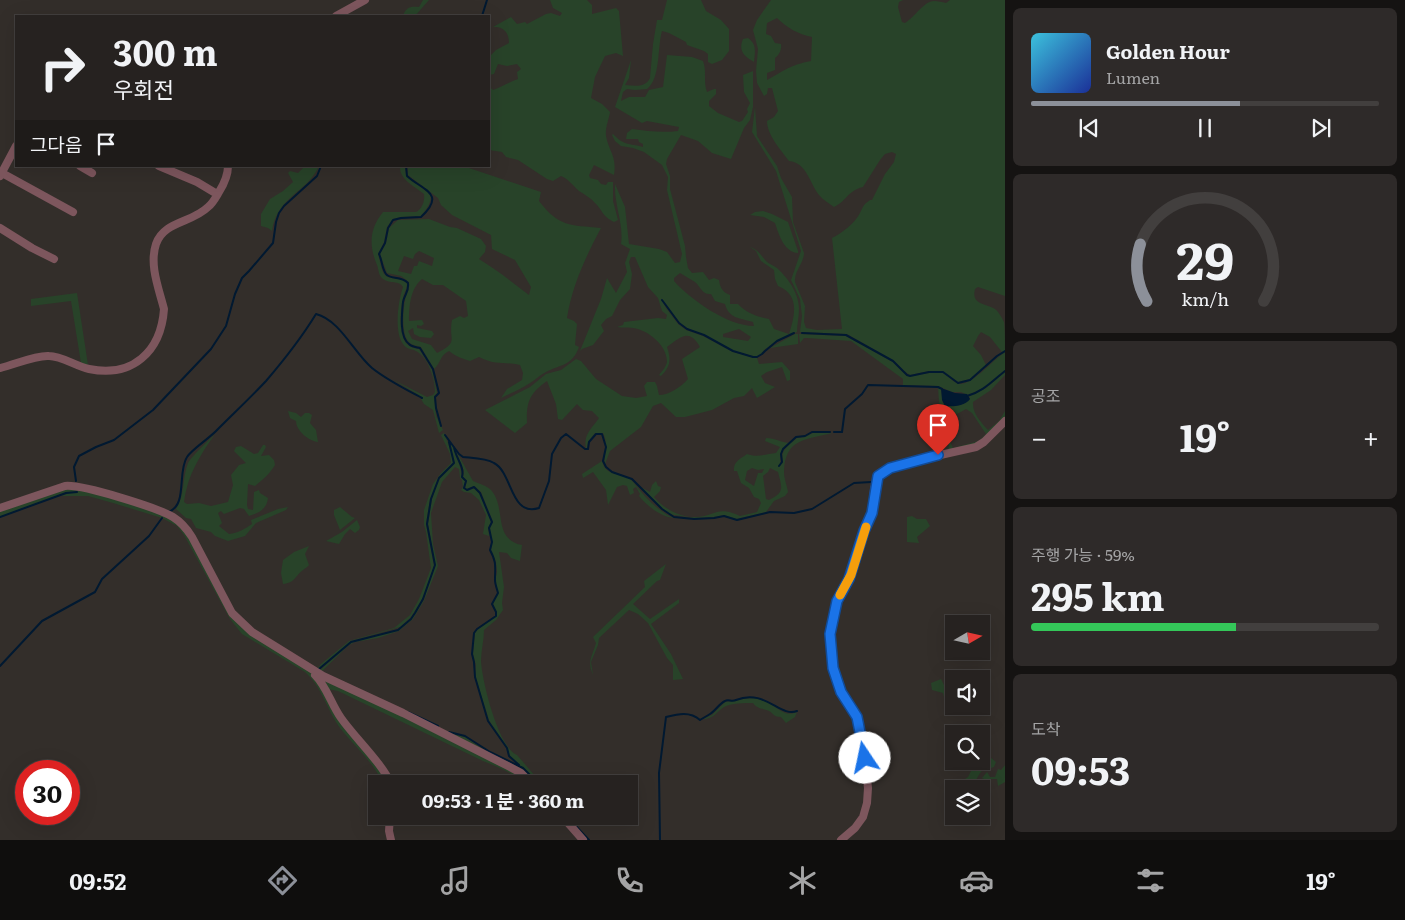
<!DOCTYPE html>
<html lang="ko">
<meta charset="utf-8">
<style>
:root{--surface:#262220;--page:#2e2a29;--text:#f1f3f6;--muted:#a4a4a5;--line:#423f3e;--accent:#8c9099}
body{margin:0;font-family:Literata,"Noto Sans KR",serif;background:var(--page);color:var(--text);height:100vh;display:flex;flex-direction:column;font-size:19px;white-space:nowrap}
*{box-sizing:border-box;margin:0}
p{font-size:16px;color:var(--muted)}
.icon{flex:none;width:28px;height:28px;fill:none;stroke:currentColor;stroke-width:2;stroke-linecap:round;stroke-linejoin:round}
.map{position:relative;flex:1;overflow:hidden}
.details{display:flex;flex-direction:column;gap:8px;padding:8px;background:#151312;width:400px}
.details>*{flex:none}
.top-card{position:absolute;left:15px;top:15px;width:475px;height:152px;border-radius:0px;box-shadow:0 5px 20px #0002,0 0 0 1px var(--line);background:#262220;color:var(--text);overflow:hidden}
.needle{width:32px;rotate:81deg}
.controls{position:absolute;left:945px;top:615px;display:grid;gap:10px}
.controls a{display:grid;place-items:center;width:45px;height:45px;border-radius:0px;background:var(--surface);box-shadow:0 5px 20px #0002,0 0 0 1px var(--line);font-size:25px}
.speed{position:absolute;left:15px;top:760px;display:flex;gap:10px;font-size:25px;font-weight:700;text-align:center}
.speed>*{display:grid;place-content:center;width:65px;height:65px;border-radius:50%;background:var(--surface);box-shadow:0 5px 20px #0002,0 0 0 1px var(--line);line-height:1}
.speed .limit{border:8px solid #d22;background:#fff;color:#111}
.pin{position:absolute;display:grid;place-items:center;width:42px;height:42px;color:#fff;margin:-51px -21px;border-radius:50% 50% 50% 0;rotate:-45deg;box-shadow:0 0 5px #0007}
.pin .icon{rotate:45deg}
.me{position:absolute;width:55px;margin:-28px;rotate:349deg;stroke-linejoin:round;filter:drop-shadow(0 0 4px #0008)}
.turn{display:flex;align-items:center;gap:18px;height:105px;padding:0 15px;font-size:22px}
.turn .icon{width:65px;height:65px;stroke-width:2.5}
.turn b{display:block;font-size:35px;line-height:42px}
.then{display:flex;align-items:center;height:48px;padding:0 15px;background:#0003;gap:10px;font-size:19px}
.big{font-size:38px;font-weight:700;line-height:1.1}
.details .widget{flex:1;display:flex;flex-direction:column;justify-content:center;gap:8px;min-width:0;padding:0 18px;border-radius:8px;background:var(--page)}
.details .dial{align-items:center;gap:0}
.dial svg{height:130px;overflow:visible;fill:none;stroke:var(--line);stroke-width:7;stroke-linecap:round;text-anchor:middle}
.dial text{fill:var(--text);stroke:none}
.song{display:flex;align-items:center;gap:15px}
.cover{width:60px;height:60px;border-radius:8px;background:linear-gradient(135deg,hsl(190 70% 55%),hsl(230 70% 35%))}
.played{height:5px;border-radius:2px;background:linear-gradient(90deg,var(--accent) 60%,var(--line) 60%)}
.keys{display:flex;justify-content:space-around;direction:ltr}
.heat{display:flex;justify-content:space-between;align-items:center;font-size:28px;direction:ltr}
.charge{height:8px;border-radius:4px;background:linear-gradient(90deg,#34c759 59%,var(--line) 0)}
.trip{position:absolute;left:368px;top:775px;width:270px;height:50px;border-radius:0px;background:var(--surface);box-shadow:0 5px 20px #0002,0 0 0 1px var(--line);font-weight:700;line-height:50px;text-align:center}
.tabs{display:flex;height:80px;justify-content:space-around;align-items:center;background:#0f0e0d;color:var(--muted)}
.tabs .icon{width:35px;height:35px}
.tabs .on{color:var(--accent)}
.tabs b{font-size:22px;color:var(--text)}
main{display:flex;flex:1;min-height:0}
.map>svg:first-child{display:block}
.green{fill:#284329;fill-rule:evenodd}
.water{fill:#011931}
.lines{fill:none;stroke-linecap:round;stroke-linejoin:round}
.stream{stroke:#011931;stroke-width:2}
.minor{stroke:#7d565d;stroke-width:8}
.route-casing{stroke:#114b97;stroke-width:12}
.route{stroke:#1a73e8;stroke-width:9}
.slow{stroke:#f59e0b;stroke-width:9}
</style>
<main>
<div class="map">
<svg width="1005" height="840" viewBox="0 0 1005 840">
<rect width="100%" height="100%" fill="#332e2a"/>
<path class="green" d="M423,0h6l-14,16h-12c3,-9 7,-10 16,-9z
M550,0h37l5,5v9l24,-6 3,3 4,45 -7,-3 -11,3 -10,21 -4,21 11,6 8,8c-1,7 -5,16 -4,24 3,16 11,20 8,39l-20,-10 -5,10 1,3 8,2 3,4 5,1 2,-3h5v19l5,19 -4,2c-13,-7 -10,-10 -19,-19 -4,-5 -10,-8 -16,-12 -6,-5 -9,-11 -18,-15l-8,5 -6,-2 -29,-19 -12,-3 -4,-5 -13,-2v-69h2l-1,6 3,3c9,-3 16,-8 25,-11l-1,-7 4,-3 -4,-5 -10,2 -9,-2 -4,10 -5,1v-18l7,-7 13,-7c0,-11 -6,-17 -16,-16l18,-10 6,7 8,-2 2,2 19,-10 5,-1 9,3 2,-3 -9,-5z
M667,0h34l5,11 15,9 8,9v22l-7,9 -10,4 -4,-2v-8l-4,-3 -17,-6 -1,-3 -17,-9 -7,-2c-5,17 -1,47 -15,58l-12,1 -8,-1 -4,3 -2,9 8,-4h16l4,-7 14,-3 4,-32 25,2 11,4c4,10 0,21 4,31l7,-3h2v5l-7,7v5l9,7 21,9 3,-1 6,-9 -1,-3 3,-6 -6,-11 -1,-17 10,-4v36l-3,13 -6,8 -13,31 -19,-6 -14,-12 -17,-6 -14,24 -1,5 4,12v13l15,57 1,11 2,11 4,5 11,-1 6,8 5,-2 5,2c1,7 3,12 11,15v9h8c8,9 20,13 31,15l5,10 15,5c6,-19 11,-39 -11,-48l-3,-7 -1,-9 -13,-9 -5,-10 -6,-4c9,3 11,9 17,15 3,2 7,4 10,6 11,10 22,25 22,41 0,8 -2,15 -2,23l-8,3 -12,6 -13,9 -2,4 -6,3 -3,-1 -20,-5 -29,-16 -17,-7 -7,-5 -19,-25 5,10 12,16 8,6 17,6 30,16 24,6 2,6 23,-2 8,9v9l-3,1 -5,-14 -15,5 -6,4 4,7 10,4 -18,11 -5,-10 -8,8 -10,2 -22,12 -27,7h-9l-15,-14 -8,3 -12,21 -31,24 -5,13c-2,-11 4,-20 -2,-31h-8l-7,9 -1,6h-1c-3,-13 6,-20 13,-30l-7,-7 -9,-1 -6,-6 -15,16 -4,-1 -2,-15 -9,-23c-17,12 -21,21 -20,42l-12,10 -30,-23 45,-23 16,-13 15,-4 15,-11 5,2 15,18 26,17 14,2 11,-2 -3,-10 3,-4h8l2,4 2,9c10,0 22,-8 29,-16l-6,-20 18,-12c-11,-19 -19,-10 -33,0 4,12 4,19 -6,29l-2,-1c3,-4 7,-8 8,-13 0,-17 -19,-32 -34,-34 -6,-1 -10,0 -16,-1l6,-2 1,-3 34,-4 8,1 1,-4 -5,-4 -4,-13 -10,-11 -13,-30h-4l-2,5 3,12 -2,15 -10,11 -8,16 -6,3 -5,6 3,6 -11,14 -11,4 -2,2 21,-52 6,-21 9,15 11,-21 -2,-9 5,-14 -9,-5c3,-20 -7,-39 -6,-60l10,23 4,37 30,5 8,3 8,11 5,-1 2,-8 -15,-64 1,-13 -6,-12 -18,-13 -11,-4 -12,-2 -6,-5 -3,-6 1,-1c11,12 16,9 30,13v-3l-4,-2 -1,-3h-12l1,-6 5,-4c15,2 30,4 46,2l1,-4 -32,-6 -5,2 -27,-16 16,-47 -2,18 -4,7c10,1 20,3 25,-7l3,-34 4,-24h5zM680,273c5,3 10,6 15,9 6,5 7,13 16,12l4,7 10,3c4,15 15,14 28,18l1,4c-26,0 -63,-26 -80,-45v-3zM739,329l12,8 -3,4 -25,-4v-3z
M771,0h132l-4,2 -1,5 4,15 3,1c10,-6 19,-22 29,-22 4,0 8,1 12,2l4,-3h55v296l-27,-9 -3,2c-4,16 10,14 20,20 4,3 7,9 9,13 1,8 1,20 1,29l-3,1 -12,-15 -9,-5 -3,4 -5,10 8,9 5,10 -16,14 -12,3 -15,-10 -14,-1 -19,4 -6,-4 -10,-10 -47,-27 -47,-2 2,-16 -2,-17 -9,-19 10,-29 -25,-80 -24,-39 3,-25 2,29 20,30 4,12 11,19 1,25 11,31c0,10 -10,18 -9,29l10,24 -1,16 2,6 11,2 25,-1 -10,-91c10,-5 23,-15 28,-25 4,-8 3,-8 10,-13h2l13,-26 9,-12 2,-8 -4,-2 -7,2 -5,6 -17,27c-16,4 -16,14 -29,20 -5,-4 -11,-7 -15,-12 -10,-13 -12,-32 -30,-34 -8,-11 -22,-26 -22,-40l7,-4 4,-6 -6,-23h-4l-1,6 -3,2 -7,-13 -1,-12 2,-22 -5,-19 4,-10zM777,18c10,10 21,16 35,19l-1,24c-21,4 -26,9 -44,19v-7l8,-3v-12c4,-3 7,-8 6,-14l-6,-1 -4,-7 -5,-2 1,-11z
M748,38c9,6 7,14 6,24 -10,-6 -16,-11 -11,-23z
M305,166h14c-12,27 -42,30 -47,65l-4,-3 -7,-2v-12l9,-15 13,-8 10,-9 -5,-9 2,-2 8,2z
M400,166h5l1,10 23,17c5,7 -3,17 -8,23l-20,1 -8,2 -6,8 -3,15 -6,12c2,6 3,15 6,20 5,7 16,2 23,9 0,7 -3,9 -4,15 -3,12 -5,39 5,47 3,3 7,3 11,4l13,21 5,23 -3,3 2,20 7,14 -4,3 -6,-23 -9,-6 -3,-5 1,-2 -30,-18 35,18 6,-2 2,-3c0,-12 -6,-34 -19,-41 -4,-2 -10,-2 -13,-7 -9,-12 -5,-43 0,-57 -4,-7 -13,-3 -20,-8 -5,-4 -4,-9 -6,-14 -8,-19 -8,-36 6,-53h33c6,-3 9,-11 8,-18 -8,-7 -25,-14 -24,-28z
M408,166h55l78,26 -2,9c20,26 31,24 62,27 -15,28 -29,58 -34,90l7,3 3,3 -2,21 4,2c-7,19 -18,17 -33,25 -6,3 -11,8 -16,11 -9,6 -19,10 -29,15l6,-9 15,-9 1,-7 -3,-8c-18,-4 -23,1 -41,-8l-9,4c-7,-2 -15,-5 -21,-10 -9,4 -8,12 -15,18l-13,-22c-4,-2 -8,-1 -11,-4 -9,-7 -7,-32 -5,-42 1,-9 5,-9 4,-19l-8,-6 -14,-3 -7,-19 6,-11 3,-15 9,-8 31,-1 21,8 7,1 24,11 5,7 -1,6 -6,7c18,11 33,23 50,36l2,-8 -16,-27 -23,-11 -1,-14 -39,-20 -11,-10 -3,-7 -30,-23zM419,251l15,7 -2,8 -13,-5 -2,5h-3l-3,8 -13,-3 6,-15 9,3 2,-5zM422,279l11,6h10l23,16 2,15 -4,2 -4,-2 -8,4c-4,21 8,21 -15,33l-6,-8 -19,-6 -4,-8 5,-3 1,6 6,3 11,1 3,-4 -2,-3 -15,-3v-3l4,1 3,-2 -2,-4 -13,1c0,-14 1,-32 13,-42z
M763,211l9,3 16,8 10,29v2c-14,-1 -19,-18 -23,-30l-11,-6 -14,-2 5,-3z
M77,293l11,72 -7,-2 -10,-62 -40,5v-7z
M795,334h3v10l-28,4z
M799,334l47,2 47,26 10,10 7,4c9,-1 26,-6 35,-2 5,3 9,10 16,10 13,-1 32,-24 44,-32v18l-19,17 -18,8 -7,-3h-9l-14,-6 -35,-1v-6l-52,-38 -44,-3h-3l-4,5z
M1005,372v3l-14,15 -18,12c-1,11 8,20 15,28l11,-9 6,-10v9l-26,24 -84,22 1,-6 18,-2 6,-3 28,-5 1,-4 -10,-44 -1,-15 3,2 2,14c9,5 19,3 27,-4l-1,-3 17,-8zM966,409l6,4 14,21 -7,7 -26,7 -4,-9 -4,-27 12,2z
M288,411l8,2 5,4 4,-4h4l3,2 -2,8 6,7 2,12c-9,-1 -22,-11 -22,-21l-6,-3z
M444,433l7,18 2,12 -15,15 -8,21 -4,25 8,42 -11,33 -13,19 -10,9 -49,14 -33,29 19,11 76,34 30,16 22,6 24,16 33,16 15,15h-4l-11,-11 -13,-8 -106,-53 -80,-36 -38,-26 32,19 4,-5 28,-23 45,-13 16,-13 9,-16 12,-31 -5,-36 -2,-7v-15l9,-26 8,-11 10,-10 -1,-9 -9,-19z
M813,433h19c-26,7 -47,5 -48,39 0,7 3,13 4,20l-3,4 -11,5 -8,11 -30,7 -12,-4 -10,2 -20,1 -26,-4 -24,-22 -5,-6 11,6 2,-7 4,-4 2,5 3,1 -1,4 -6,6c9,11 27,21 41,20 21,-1 22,-12 45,-1l17,-4 4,-9 -2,-4 -5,-2 -5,-9 -8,-5 -4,-12h-3c-1,-9 6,-12 13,-17 10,4 19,0 29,-1l4,-6 -15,-6 1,-3c9,0 16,5 25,5 -2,2 -5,3 -7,5 -6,4 -3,14 -4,18l3,-4c-3,-12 5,-16 14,-24l8,-1zM752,468l6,2 6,-1 -2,4h-4l-4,13 -9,-6 2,-9zM770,468l8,4c4,16 7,20 -9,28l-3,-1 -3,-23 5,-4z
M215,434c-15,21 -28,42 -31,68l3,2 12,-1 12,3 17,-4 5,-17 -2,-10 8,-10 7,-2 -12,-12 2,-4 5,-1 13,8 4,-1 5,-8h2l1,2 -5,9 8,-1 5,5 1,5c-6,10 -12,14 -20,21l-7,-2 -1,21 1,4 5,1 1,-18 5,-2 1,3 8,5c-1,11 -9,15 -19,18l-5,-7 -4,-1 -16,6 -3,-3 -3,2 4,10 -3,3 10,8c9,-1 16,-5 23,-10l-1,-4 27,-11 10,-2 -2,3 -30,13 -11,13 -17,5 -13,-5 -4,-4 -15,-4 -5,-9 -5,-1 -10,-9c9,-13 6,-31 12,-46 4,-7 20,-22 27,-29z
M450,442c4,6 13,29 11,35l4,4 -1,7 3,3 7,-3c10,7 13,23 17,34l-3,6 1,8 -6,-2 3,-19 -7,-15 -8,-7 -7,-1 -3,-2 2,-3 -1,-7 -2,-2 -1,-9 -4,-2 -13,15 -11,31 2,31 5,22 -14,35 -11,18 -14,12 -21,7 -23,4 -6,3 -27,26 -2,-1 32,-28 46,-12 8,-6 9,-11 9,-13 11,-35 -7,-41 4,-25 7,-21 15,-15z
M455,449l18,32c6,3 13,4 18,9 16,18 1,49 31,55l-2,16 -9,-3 -4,-5 -8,-1 5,35 -2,16 1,7 -7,10 -12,10c0,10 -3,21 -3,31 1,20 17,86 36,94l25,29h-2l-30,-28 -3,-8 -18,-28 -14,-44 1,-11 -3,-11 2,-21 2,-3 19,-14v-4l-3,-9 5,-10 -3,-12 2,-9 -1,-10 -5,-12 1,-8 -3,-13 4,-7 -12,-30 -7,-6 -7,3 -2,-1 2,-7 -4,-4 1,-6z
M602,461c3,15 17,11 28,18 5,4 8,10 13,15 8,9 20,20 31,24 -13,-1 -27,-12 -35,-22l1,-2 -4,-7 -3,2 1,4 -4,2 -3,-9 -4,-1 -6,2 -9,18 -2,-15 -13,-18 -10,6 -1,-4z
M72,487l85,25 26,14 48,88 75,53 10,10 73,107h-6c-9,-22 -29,-38 -43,-56 -13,-18 -18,-41 -35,-56l-63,-38 -12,-15 -46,-84 -7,-9 -15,-8 -49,-15 -25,-7h-27l12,-4 -7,1 -66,24v-6z
M340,507l12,10 3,1 -15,12 -6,-15v-5z
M912,516l5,3h9l4,7 -13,11 2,6 -12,-1v-25z
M357,520l3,7 -1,3 -4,3 -5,-4 -5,5 -6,10 -13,-3 16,-9z
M309,546l-4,8 4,11c-1,2 -4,3 -6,5 -8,6 -8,13 -20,14l-2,-11 2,-13 11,-8z
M666,564l-6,16 -3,1 -24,23 17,15 29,-20v4l-28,21 20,30 12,25 -10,1v-15l-6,-7 -19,-35 -10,-9 -9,-4 -30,28 -1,7 -7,17 2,13c-6,-14 -1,-18 3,-32l-3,-6 52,-50 -1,-6z
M322,678l186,89 22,17h-6c-11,-12 -27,-17 -41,-23l-145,-70 -10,-2z
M941,679l4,8 5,1 4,-1v16l-8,2 -3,-12 -11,-3 -1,-7z
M754,698c5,1 9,2 13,4 10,5 18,16 30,10l-2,5 -9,6 -5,-6c-7,0 -7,-3 -12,-6 -7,-3 -12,-2 -16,-8 -8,0 -22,0 -29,4 -8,5 -10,12 -21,12l9,-4 13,-13c10,-1 19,-4 29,-4z
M990,757l6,5 -2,5 -3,1 -2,-5 -9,10 -9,16h-8l2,-10 3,-2 3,-6 2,-1v-5l3,-2h6z
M1005,765v17l-7,4 -1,-7h-13l-2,-1 5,-6 3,5h5l3,-8 3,1z"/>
<path class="water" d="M941,388l14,5 12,1 3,5c-5,7 -17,8 -25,7l-3,-6z"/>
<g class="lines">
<path class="stream" d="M482,16l5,-16
M406,166l1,10c15,14 40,17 14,41l-20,1 -8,2 -5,8 -3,15 -6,11c3,6 3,15 7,20 4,6 15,1 22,9 1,9 -3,10 -5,19 -1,11 -4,35 6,42 3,3 7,3 11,4l13,21 6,24 -4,4 1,11 5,18
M662,300l17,23 8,6 17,6 29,16 20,6h4l5,-3 3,-3 12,-10 17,-8
M802,333l44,2 47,26 14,14 3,1 19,-4h14l15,11 12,-3 27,-24 8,-5
M967,396c17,-5 25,-15 38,-25
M834,432h8l3,-23 17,-15 6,-9 70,2 4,2
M445,435l14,19 4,3c9,1 23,1 31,6 19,10 16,54 45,45l10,-27 3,-27 9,-16 5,-4 19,15h3l1,-7 7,-8h6l4,13 -3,14 3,6 6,5 20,7 30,30 12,8 20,2 20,-1 10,-2 13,4 33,-8 24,1 18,-4 42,-26 17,-1
M454,447c1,10 11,20 8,30l4,4 -2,7 3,2 7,-3 6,6 12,29 -3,6 3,14 -2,8c7,13 5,17 5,30 0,4 2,9 3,13l-6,11 4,8v4l-19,13 -3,4 -2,21 2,8 1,15 13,44 19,27 2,8 10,9
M779,466l3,-4 -1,-8 2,-5 13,-12 9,-1 7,-4h18
M76,481l-2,-14 5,-11 17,-9 18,-7 39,-30 58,-61 15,-23 9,-32 7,-16 7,-7 24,-28 3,-21 3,-9 5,-7 33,-30 4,-10
M168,512c20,-6 9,-40 19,-55 5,-8 23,-19 31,-28 16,-16 33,-32 48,-48 18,-21 36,-44 50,-67 24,6 38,39 56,54 15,12 33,21 50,30
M0,517l66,-24 11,-1
M0,666l42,-45 53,-29 7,-13 47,-43 13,-18
M319,669l32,-27 47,-12 13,-11 4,-6 8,-14 12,-34 -8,-41 4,-25 8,-21 15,-15 -5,-21
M408,712l30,14
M449,732l16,4 25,16 33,16 16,16
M572,822l17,18
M660,840l-1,-67 7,-56c12,-3 24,-6 34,3 3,-2 7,-4 10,-6 5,-3 9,-10 15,-13 3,-2 7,1 11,-1 29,-12 44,18 61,11"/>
<path class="minor" d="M336,16l29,-16
M80,166l12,7
M159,166l38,16 20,12
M2,173l71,39
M0,176l16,-30
M0,228l32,20 22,11
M0,368c14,-3 35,-13 49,-12 13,0 26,10 40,13 43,9 72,-17 75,-60 -5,-20 -15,-44 -8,-65 8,-23 36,-21 52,-37 5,-4 8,-10 11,-15 5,-8 9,-17 9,-26
M0,508l65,-22c17,-2 93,22 108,31 8,5 14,12 19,20l40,76 20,19 71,44 80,37 105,53 13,7 11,11
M315,675c12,12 16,29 26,43 14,20 41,45 50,66
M390,816l-1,15 2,9
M562,816l21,24
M841,840l14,-12 8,-11 4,-14 1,-15 -4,-36 -7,-35 -19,-31 -5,-18 -3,-33 7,-34 12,-22 15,-48 8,-18 2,-24 4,-13 12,-8 28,-8 58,-13 8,-5 21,-21"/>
</g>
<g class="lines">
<defs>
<path id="route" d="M865,758l-8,-41 -16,-25 -8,-24 -3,-34 7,-33 12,-22 15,-48 8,-18 6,-37 12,-8 48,-13"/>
</defs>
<use href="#route" class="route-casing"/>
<use href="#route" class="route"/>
<path class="slow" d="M840,595l11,-20 15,-48"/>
</g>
</svg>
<div class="controls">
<a><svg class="needle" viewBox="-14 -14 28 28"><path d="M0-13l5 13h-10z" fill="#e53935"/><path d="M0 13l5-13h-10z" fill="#a4a4a5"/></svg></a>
<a><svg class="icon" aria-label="sound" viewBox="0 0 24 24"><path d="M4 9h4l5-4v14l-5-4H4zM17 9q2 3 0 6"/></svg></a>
<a><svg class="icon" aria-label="search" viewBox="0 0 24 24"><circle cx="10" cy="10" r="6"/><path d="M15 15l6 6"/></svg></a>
<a><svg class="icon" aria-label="layers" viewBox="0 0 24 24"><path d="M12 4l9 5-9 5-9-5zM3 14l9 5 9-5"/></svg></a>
</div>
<div class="speed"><div class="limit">30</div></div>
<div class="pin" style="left:938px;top:455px;background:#d93025"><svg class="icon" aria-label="arrive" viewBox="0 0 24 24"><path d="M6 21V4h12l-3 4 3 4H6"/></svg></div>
<svg class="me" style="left:865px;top:758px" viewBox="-20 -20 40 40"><circle r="19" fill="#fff"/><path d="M0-13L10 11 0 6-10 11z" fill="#1a73e8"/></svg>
<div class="trip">09:53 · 1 분 · 360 m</div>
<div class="top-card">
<div class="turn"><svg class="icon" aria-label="right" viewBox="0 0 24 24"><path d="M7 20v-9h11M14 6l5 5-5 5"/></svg><div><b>300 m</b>우회전</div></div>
<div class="then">그다음<svg class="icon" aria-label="arrive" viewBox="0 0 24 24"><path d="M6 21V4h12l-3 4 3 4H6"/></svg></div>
</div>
</div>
<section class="details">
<div class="widget">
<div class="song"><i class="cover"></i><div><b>Golden Hour</b><p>Lumen</p></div></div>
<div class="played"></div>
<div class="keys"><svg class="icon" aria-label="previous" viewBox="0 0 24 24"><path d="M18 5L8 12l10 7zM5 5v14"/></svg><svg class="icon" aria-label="pause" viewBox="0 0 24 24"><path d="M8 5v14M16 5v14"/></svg><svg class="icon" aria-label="next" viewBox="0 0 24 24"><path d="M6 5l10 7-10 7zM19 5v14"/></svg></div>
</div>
<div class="widget dial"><svg viewBox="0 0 100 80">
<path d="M14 69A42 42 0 1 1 86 69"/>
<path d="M14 69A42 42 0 0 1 10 34" stroke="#8c9099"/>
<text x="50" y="56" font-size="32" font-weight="700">29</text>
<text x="50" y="72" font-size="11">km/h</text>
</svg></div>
<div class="widget"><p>공조</p>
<div class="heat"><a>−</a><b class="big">19°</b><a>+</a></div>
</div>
<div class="widget"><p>주행 가능 · 59%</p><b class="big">295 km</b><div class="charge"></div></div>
<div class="widget"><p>도착</p><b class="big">09:53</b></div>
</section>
</main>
<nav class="tabs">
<b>09:52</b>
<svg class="icon on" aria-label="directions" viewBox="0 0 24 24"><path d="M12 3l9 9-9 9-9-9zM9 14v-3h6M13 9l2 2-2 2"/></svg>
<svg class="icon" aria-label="music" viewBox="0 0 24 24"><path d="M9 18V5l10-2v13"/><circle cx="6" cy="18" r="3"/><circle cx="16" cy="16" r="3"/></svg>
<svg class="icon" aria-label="phone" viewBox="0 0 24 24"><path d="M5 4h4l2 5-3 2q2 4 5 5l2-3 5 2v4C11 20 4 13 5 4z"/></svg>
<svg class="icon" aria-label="climate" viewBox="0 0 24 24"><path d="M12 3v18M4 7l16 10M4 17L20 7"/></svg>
<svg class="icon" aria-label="car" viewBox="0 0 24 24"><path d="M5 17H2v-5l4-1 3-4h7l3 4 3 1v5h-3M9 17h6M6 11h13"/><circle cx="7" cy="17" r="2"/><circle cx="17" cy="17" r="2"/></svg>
<svg class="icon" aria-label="filters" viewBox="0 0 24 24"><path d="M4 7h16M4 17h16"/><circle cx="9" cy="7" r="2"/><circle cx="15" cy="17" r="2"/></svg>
<b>19°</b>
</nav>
